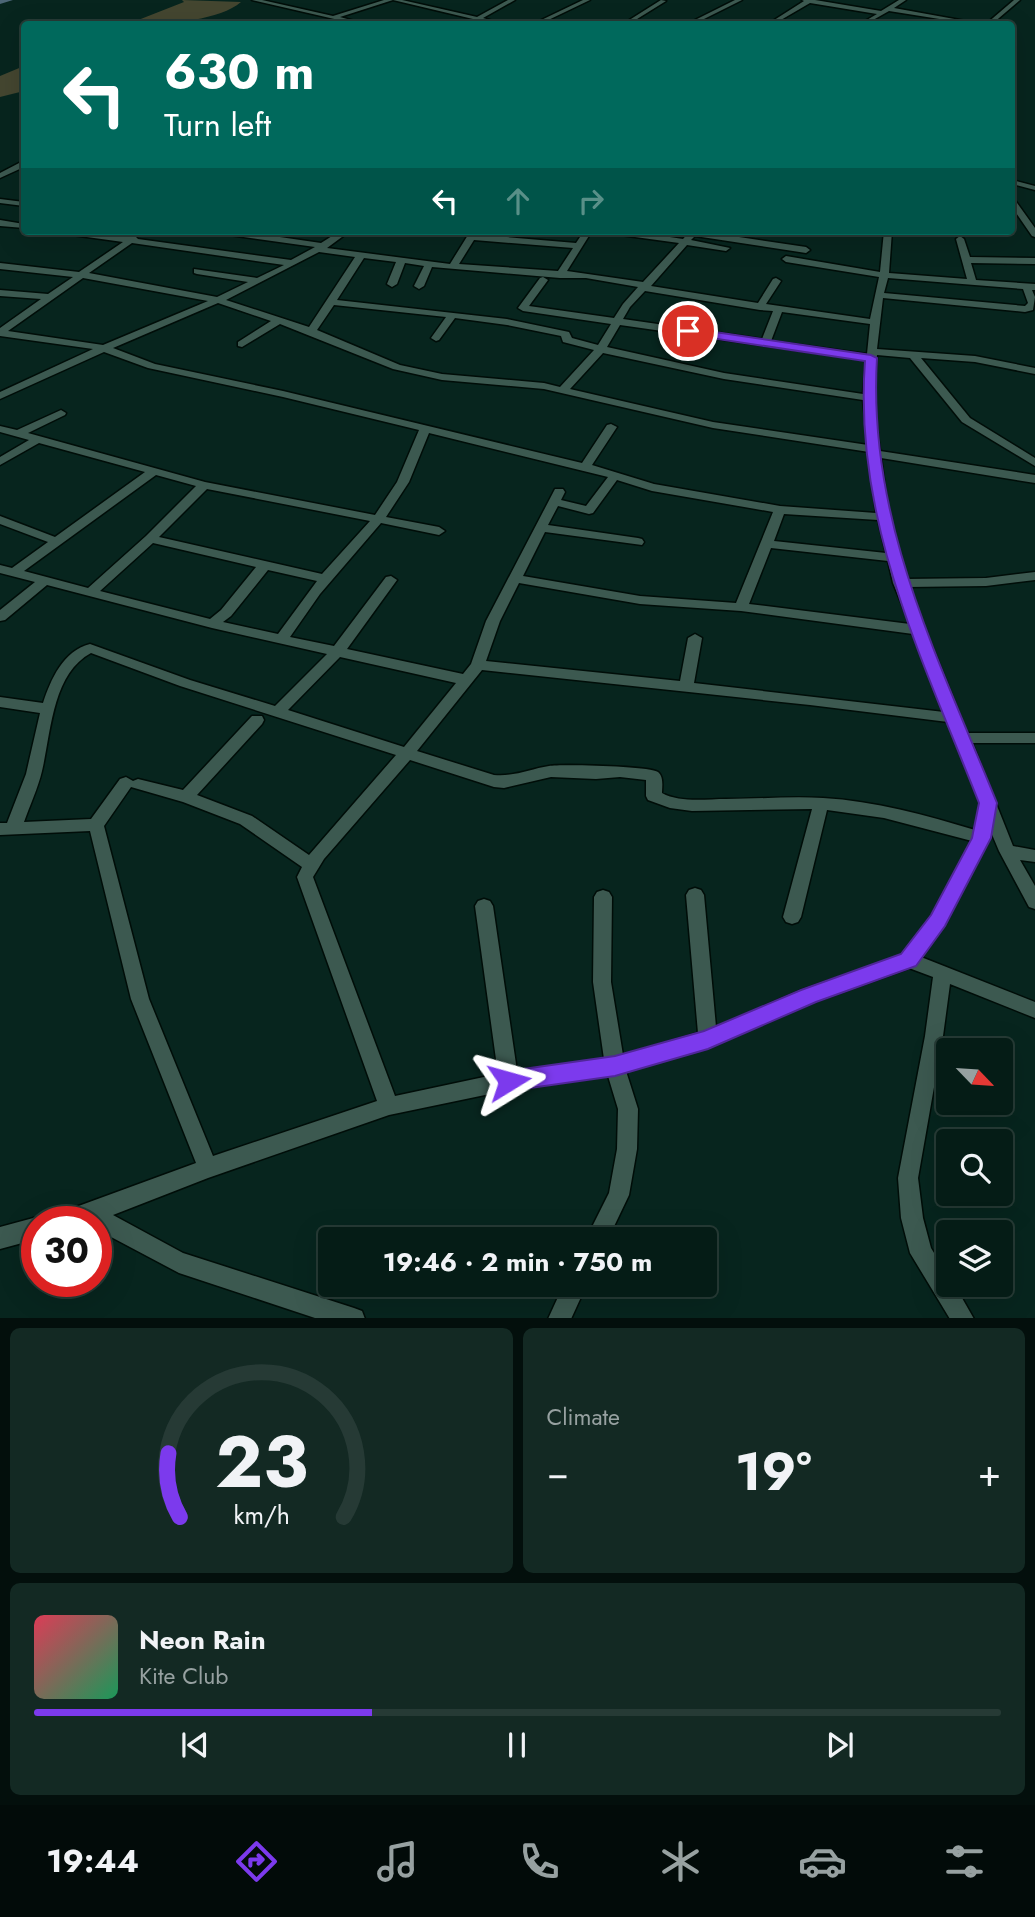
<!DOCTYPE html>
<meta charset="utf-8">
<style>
:root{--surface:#051c16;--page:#132923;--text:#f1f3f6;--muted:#97a1a1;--line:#263a35;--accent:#7c3aed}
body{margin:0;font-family:Jost,sans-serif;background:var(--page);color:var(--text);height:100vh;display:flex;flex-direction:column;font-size:26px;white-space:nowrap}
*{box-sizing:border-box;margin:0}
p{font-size:23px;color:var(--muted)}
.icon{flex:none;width:38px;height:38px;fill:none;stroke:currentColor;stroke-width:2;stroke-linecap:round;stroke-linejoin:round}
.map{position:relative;height:1318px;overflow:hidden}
.side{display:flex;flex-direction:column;gap:10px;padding:10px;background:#030f0c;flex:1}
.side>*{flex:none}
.top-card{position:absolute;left:21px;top:21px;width:994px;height:214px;border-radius:7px;box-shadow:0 7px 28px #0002,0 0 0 2px var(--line);background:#00695c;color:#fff;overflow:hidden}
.needle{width:46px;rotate:115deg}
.buttons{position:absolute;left:936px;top:1038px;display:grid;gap:14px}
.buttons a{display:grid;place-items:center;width:77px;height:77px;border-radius:7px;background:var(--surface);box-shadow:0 7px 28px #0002,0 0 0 2px var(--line);font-size:35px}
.speed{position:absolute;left:21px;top:1206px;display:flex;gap:14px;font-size:35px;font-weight:700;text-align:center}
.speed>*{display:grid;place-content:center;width:91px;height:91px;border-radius:50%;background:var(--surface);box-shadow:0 7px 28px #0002,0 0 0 2px var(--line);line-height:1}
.speed .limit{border:10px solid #d22;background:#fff;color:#111}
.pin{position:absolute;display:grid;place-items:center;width:60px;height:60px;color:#fff;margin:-30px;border:4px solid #fff;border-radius:50%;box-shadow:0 2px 7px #0007}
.me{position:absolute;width:77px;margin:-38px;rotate:82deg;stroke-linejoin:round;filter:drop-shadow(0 0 5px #0008)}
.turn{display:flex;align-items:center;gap:24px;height:147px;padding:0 28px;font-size:32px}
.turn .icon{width:91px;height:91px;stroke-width:2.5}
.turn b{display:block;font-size:49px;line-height:60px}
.lanes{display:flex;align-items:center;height:66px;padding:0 28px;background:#0003;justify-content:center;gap:35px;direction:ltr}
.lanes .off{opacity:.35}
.big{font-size:52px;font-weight:700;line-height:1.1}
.side .widget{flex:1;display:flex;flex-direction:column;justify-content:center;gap:10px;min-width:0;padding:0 24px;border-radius:10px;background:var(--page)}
.side .dial{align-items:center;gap:0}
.dial svg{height:182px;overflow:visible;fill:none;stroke:var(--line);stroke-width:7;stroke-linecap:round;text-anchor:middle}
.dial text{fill:var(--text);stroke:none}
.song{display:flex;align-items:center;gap:21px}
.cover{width:84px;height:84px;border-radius:10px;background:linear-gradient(135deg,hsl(350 70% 55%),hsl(150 70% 35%))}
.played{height:7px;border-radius:4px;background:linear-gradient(90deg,var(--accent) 35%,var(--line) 35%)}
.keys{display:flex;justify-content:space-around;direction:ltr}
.heat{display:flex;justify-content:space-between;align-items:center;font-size:38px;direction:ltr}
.side .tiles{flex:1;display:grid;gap:10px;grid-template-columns:1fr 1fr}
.widget:last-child{grid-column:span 2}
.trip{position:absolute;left:318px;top:1227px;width:399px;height:70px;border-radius:7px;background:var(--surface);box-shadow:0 7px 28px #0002,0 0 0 2px var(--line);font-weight:700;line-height:70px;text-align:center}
.menu{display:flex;height:112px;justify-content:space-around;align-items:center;background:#020b09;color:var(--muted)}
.menu .icon{width:49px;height:49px}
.menu .selected{color:var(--accent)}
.menu b{font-size:32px;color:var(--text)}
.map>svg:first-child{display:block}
.green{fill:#444630}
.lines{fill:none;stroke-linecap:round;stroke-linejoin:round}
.river{fill:#4c6676;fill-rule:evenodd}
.minor-casing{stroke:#000d08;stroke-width:3}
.minor{fill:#3c5950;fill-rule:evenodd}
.route{fill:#7c3aed;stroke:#51269a;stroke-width:2}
</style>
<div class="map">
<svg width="1035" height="1319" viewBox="0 0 1035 1319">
<rect width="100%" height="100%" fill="#07251e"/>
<path class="green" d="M182,0l59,2c-23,20 -83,23 -113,22l56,-22z
M24,66v25l-24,6v-21z"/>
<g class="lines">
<path class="river" d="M0,0h13l-13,4z"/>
<defs>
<path id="minor" d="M252,0h10l71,16 51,-16h18l75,17 31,-17h7l-32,18 20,6 -24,-3 -5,2 -3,-2 2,-2 -80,-19 -53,17 25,7h-9z
M583,0h7l-50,24h-7z
M661,0l5,1 -37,23h-6z
M735,0h7l-48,24h-7z
M802,0h13l66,11 18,-11h7l-12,8 88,16h-11l-82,-13 -23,13h-6l17,-10 -67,-11 -36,21h-6l36,-23z
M1014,0h6l-28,24h-6z
M21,162h3v5l-24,11v-5z
M1012,180l23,6v4l-23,-6z
M0,199l24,3v4l-24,-3z
M1012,200h3l20,28v9l-3,-1 -20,-29z
M0,220l24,4v4l-24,-2z
M61,231h22l46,6 5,-2 4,4 153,21 24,-13 -93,-13 -4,-3h21l82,12 19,-12h10l-23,17 123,16 18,-29 3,-1 105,9 8,-12h8l-25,40 76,11 36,-39 -66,-9 -4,-3h21l53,8 7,-8h9l107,16 4,3 -4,3 -111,-17 -4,4 39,8 -4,3 -39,-6 -36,41 107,17 15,-24 3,-1 5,3 -15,23 104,15 9,-42 -93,-15 -4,-3 4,-3 94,16 4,-41h8l-3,42 78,6 -11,-40 4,-3 4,3 6,18 65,1v6l-64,-1 5,17 59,4v6h-3l3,7 -2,13 -8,2 -142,-14 -6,51 98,7 60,12v6l-60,-12 -54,-4 49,60 65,40v8l-73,-44 -52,-64 -33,-3 -4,43 7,53 155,24v8l-154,-25 8,59 16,62 81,-1 49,-6v8l-49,6 -78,1 59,146h68v10h-63l41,103 22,4v12l-15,-2 15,26v23l-6,-2 -30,-56 -8,-19 -1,6 -46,87 -23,32 114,45v16l-85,-34 -7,52 -25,142 5,40 8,30 17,28v8h6l20,35h-24l-40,-66 -9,-35 -3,-40 27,-142 8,-59 -24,-9 -95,34 -99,43 -89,26 12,38 -1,40 -8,46 -21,44h-22l23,-46 8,-44 1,-40 -10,-33 -99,14 -120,25 -181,63 -95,37 70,38 171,55 8,3 3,8h-47l-139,-46 -83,-44v-7h-44l2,-7 142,-52 -65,-164 -41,-168 -90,4v-12h7l19,-49 14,-61 -40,-6v-10l43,6c8,-24 20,-52 47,-59l100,36 85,26 52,-52 -115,-26 -165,-43 -42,35 -5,1v-11l35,-28 -35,-9v-8l12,3 36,-26 -48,-18v-8l55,21 90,-65 -106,-29 -39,22v-8l29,-17 -29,-8v-6l17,4 44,-20 5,3 -1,2 -37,18 177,49 170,33 22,-33 22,-52 -136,-33 -135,-29 -44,-16 -104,47v-7l93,-43 -93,-13v-8l41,-29 -41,-3v-6l48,4 25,-17 -73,-8v-6l79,9 44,-30 -58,-8zM474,240l99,8 -15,23 -99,-7zM132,243l152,22 -27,13 -63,-9v4l3,1 51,8 -31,15 -128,-24zM319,252l36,5 -46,70 -83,-27zM364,258l32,4 -9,22 5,3 5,-3 8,-21 19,3 -10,20 5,3 5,-3 8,-19 128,11h26l52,9 -15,17 -9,14 -85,-12 19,-26 -5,-3 -3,1 -22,30 5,3 88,13 -13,21 -26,-7 -3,-6 -62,-13 -170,-19zM83,278l125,23 -105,44 -95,-14zM888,278l135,11 5,14 -3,3 -141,-13zM645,291l115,19 13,1 -11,28 -139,-20 7,-12zM218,303l53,18 -33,21v4l4,1 38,-23 113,45 49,11 102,9 169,39 156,24 7,61 -96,-7 -126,-22 -62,-19 25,-38 -6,-3 -4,1 -25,38 -299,-72 -128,-27 -42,-16zM334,305l112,12 -15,21 5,3 3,-1 16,-22 52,7 54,11 2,6 31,8 -34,37 -16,-4 -102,-9 -42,-9 -83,-35zM782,312l88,12 -3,30 -96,-13zM620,325l246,35 -3,34 -139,-21 -117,-26zM603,353l121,26 139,21 5,45 -155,-23 -143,-33zM429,433l179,44 -22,29 -25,-6 4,-8 -2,-3h-8l-69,132 -15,43 -8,10 -116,-25 50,-69 -6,-4 -5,1 -52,69 -44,-9 30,-43 61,-71 58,12 6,-4 -6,-4 -53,-10 23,-35zM156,475l40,11 -50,50 -58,52 -64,-17zM617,480l35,11 121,21 -37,91 -96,-7 -117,-20 22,-44 97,13 2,-3 -2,-3 -4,-1 -90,-13 10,-19 31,8 4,-1zM207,489l163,32 -48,53 -163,-37zM784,514l94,6 8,33 -112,-12zM153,543l103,24 -35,43 -11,9 -110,-28zM771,548l117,13 5,22 17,41 -161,-20zM268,570l49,11 -39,53 -55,-12 8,-6zM519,583l121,21 101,7 172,23 31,78 -250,-29 8,-45 -7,-4 -7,4 -8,43 -194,-20 14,-40zM91,653l89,33 216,69 -87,100 -57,-39 -55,-21 65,-71 2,-4 -2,-4h-10l-69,74 -45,-11 -5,2 -7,-4 -6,2 -29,40 -67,3c6,-17 14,-34 18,-51 9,-38 10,-97 49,-118zM340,657l116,26 -52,64 -116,-37zM482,670l328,35 138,17 32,81 -5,27c-50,-15 -100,-29 -152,-32 -32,-2 -65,1 -97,1 -20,0 -46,4 -64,-6 0,-6 2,-16 -4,-21 -8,-6 -97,-8 -109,-6 -19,3 -36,11 -55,9l-77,-24zM410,760l84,27 10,1 47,-11 45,2 24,-2 26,3v16l2,4 22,8 22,3 120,-2 -29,108 3,5 6,2 6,-2 3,-5 26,-107 57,8 88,23 -40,74 -29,40 -101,35 -86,37 -12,-132 -3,-5 -6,-2 -6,2 -3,5 12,138 -75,22 -12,-73 1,-85 -3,-5 -6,-2 -6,2 -3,5 -1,85 11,77 -87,12 -24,-165 -3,-5 -6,-2 -6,2 -3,5 23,168 -103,22 -82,-219 11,-18zM131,787l52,15 57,22 62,43 -5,10 80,224 -164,55 -64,-157 -45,-173z
M37,1217l8,5h-8v17l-37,10v-22z
M564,1284h23l-16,35h-23z"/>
</defs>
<use href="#minor" class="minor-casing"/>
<use href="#minor" class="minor"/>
</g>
<path class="route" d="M688,328l183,27 6,3c-10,162 61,299 120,445l-6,35 -46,88 -29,40 -100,36 -108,47 -93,27 -106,15 -8,-3 -3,-7 3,-7 8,-3 106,-15 89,-25 97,-41 100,-36 30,-39 41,-77 7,-35c-57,-145 -126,-283 -114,-442l-181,-27v-5z"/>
</svg>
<div class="buttons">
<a><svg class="needle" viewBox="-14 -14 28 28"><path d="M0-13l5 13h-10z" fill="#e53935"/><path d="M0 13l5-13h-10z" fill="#97a1a1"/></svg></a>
<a><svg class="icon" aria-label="search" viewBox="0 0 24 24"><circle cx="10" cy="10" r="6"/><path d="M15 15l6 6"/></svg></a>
<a><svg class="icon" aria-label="layers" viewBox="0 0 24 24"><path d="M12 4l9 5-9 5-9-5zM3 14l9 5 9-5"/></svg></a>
</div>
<div class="speed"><div class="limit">30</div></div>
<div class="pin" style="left:688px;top:331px;background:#d93025"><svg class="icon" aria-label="arrive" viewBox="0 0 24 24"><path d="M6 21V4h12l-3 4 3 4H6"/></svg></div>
<svg class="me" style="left:509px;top:1081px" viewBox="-20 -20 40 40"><path d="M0-17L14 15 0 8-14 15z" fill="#7c3aed" stroke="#fff" stroke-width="4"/></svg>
<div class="trip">19:46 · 2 min · 750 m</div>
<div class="top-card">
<div class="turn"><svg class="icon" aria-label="left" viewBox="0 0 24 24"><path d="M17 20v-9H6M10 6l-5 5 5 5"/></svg><div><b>630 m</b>Turn left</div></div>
<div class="lanes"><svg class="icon" aria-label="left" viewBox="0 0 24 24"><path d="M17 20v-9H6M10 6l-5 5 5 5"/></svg><svg class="icon off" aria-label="ahead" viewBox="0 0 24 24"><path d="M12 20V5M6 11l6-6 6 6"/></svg><svg class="icon off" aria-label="right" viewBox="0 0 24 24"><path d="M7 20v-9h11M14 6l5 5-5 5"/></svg></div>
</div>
</div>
<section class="side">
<div class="tiles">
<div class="widget dial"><svg viewBox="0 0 100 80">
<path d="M14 69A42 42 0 1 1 86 69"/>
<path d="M14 69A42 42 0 0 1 9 41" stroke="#7c3aed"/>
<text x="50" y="56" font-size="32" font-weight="700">23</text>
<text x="50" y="72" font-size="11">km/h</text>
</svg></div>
<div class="widget"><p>Climate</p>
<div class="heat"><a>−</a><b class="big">19°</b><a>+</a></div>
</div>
<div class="widget">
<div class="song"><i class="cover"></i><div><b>Neon Rain</b><p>Kite Club</p></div></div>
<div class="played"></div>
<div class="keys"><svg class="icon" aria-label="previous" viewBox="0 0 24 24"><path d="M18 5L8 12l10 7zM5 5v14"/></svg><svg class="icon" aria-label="pause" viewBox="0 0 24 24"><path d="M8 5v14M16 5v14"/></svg><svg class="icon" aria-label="next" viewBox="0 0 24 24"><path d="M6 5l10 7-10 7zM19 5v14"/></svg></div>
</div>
</div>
</section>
<nav class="menu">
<b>19:44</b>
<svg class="icon selected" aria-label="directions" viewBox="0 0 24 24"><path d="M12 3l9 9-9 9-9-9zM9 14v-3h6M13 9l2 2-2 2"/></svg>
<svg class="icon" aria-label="music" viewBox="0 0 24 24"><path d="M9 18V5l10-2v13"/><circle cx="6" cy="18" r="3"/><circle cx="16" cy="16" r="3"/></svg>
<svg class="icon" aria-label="phone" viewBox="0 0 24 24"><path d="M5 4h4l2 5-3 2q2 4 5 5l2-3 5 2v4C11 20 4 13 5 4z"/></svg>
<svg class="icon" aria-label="climate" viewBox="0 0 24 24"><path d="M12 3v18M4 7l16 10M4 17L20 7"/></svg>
<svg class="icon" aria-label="car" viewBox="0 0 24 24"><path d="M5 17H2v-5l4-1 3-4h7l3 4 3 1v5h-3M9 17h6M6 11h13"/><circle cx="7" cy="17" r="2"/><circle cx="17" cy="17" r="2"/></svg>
<svg class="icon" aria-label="filters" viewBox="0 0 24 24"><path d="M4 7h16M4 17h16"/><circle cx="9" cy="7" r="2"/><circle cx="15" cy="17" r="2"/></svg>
</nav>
